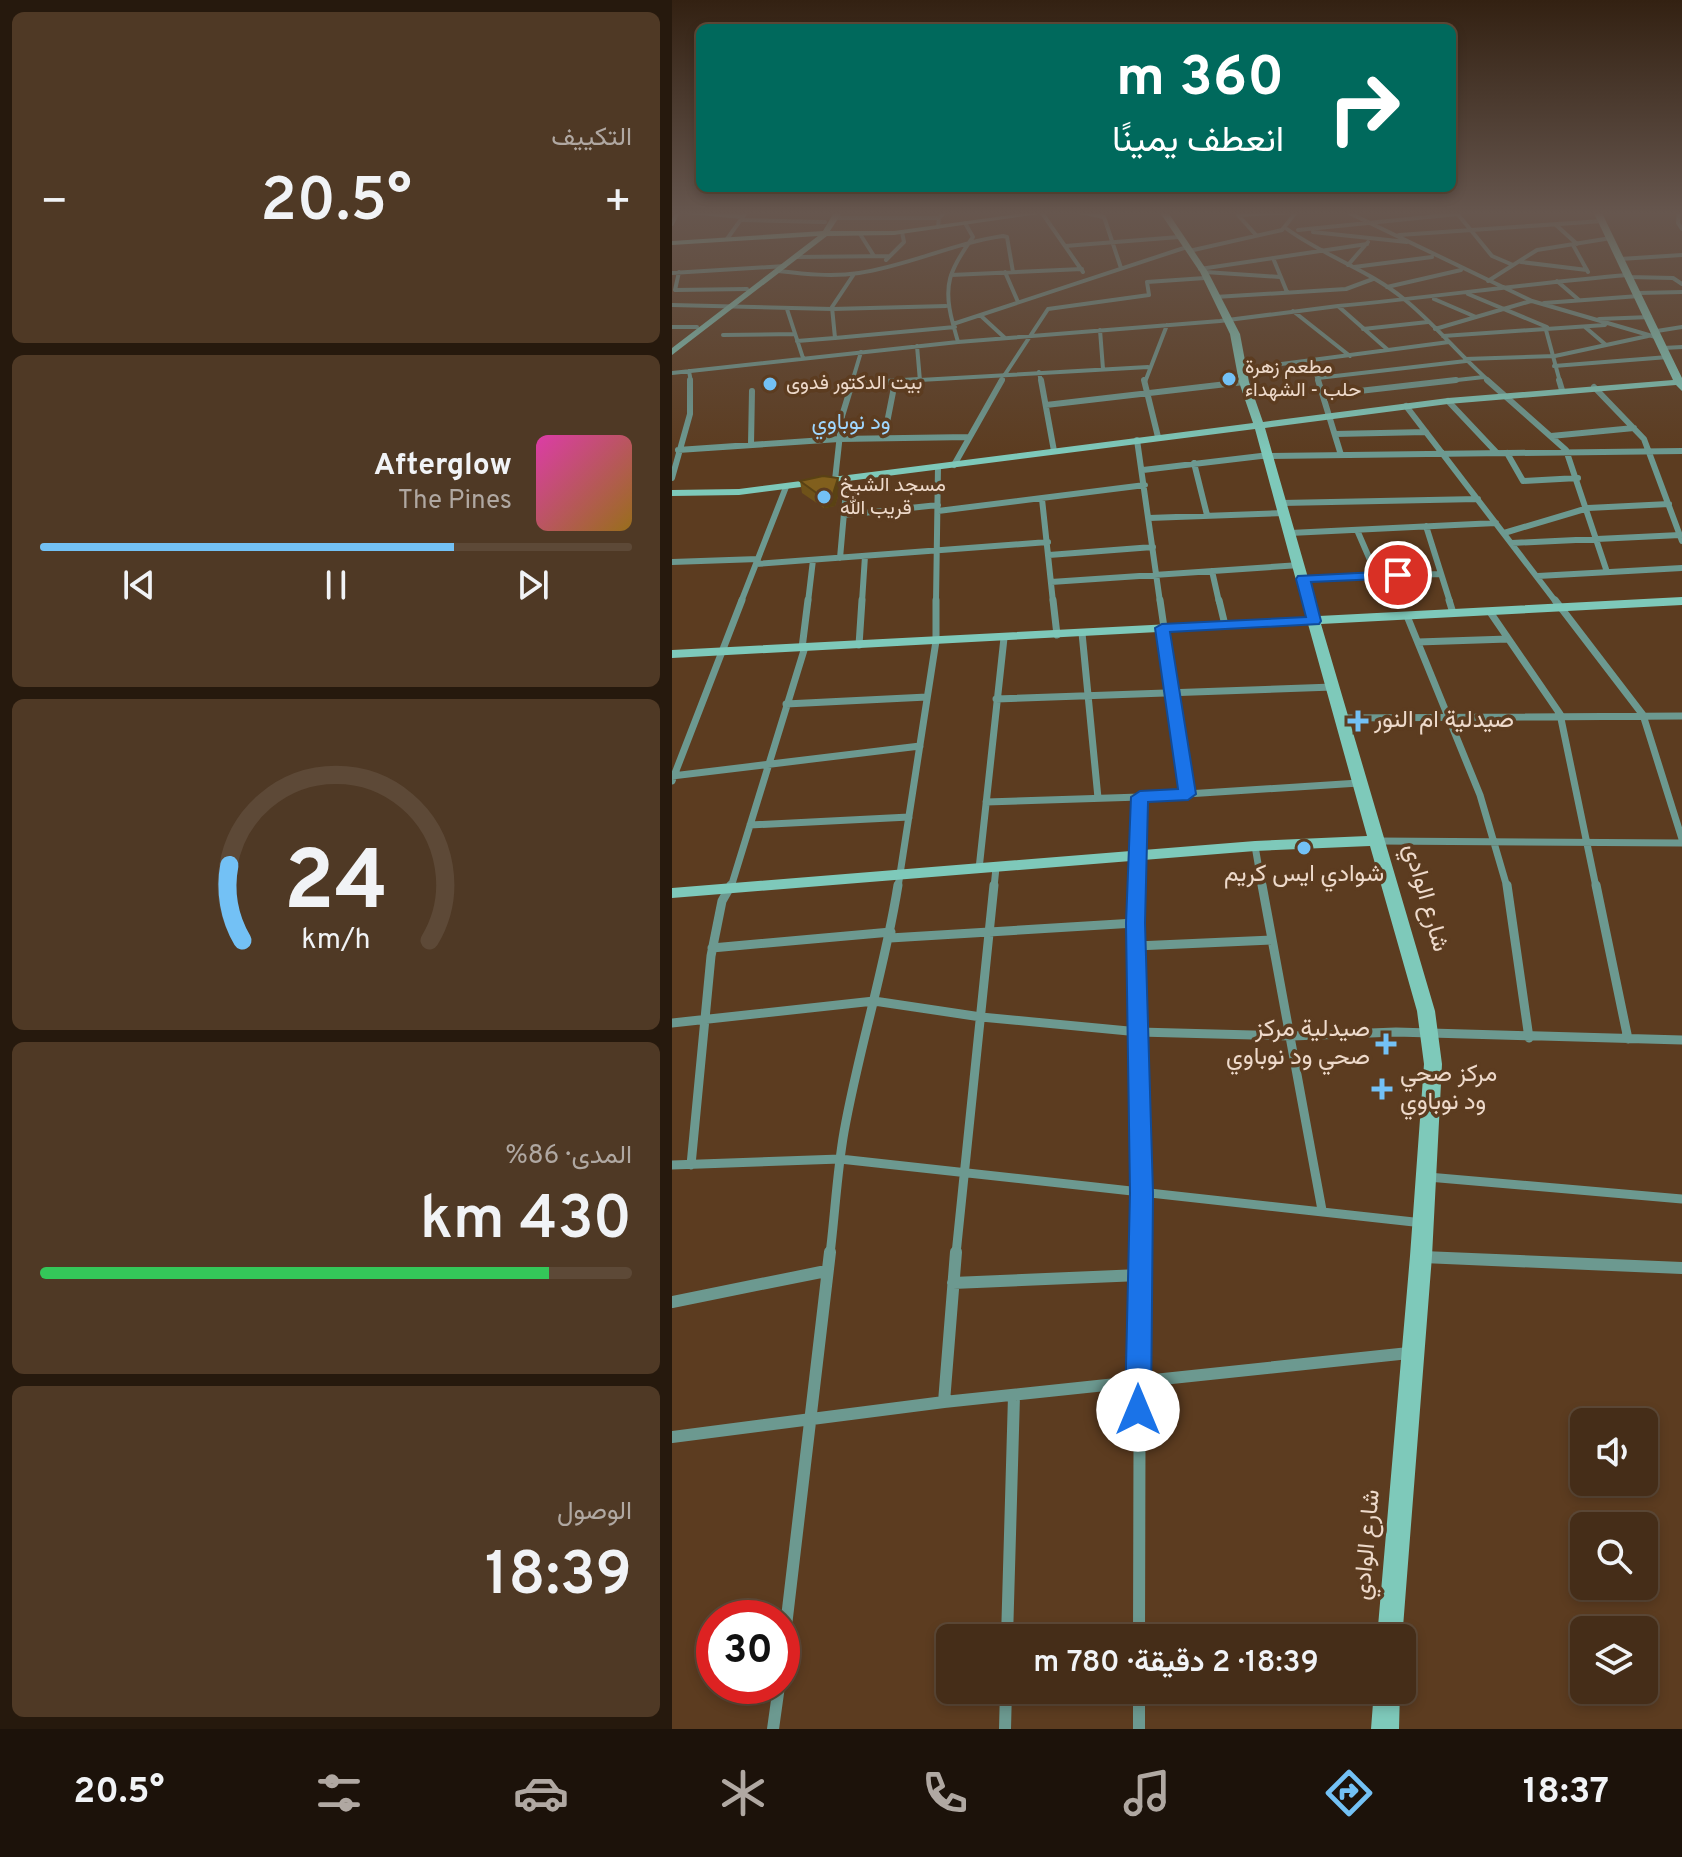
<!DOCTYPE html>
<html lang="ar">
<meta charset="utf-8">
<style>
:root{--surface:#452d18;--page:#4f3925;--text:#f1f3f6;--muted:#b0a8a2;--line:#5d4937;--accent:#73c1f5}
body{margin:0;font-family:Overpass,Vazirmatn,sans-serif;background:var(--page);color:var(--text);direction:rtl;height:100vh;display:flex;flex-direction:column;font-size:30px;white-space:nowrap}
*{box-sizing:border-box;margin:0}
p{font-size:26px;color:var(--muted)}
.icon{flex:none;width:44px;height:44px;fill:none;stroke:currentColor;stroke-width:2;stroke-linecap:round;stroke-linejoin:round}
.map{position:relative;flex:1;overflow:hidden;direction:ltr}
.details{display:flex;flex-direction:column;gap:12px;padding:12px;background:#26190d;width:672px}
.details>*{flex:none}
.banner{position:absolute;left:24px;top:24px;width:760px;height:168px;border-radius:12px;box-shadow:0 4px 12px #0003,0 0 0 2px var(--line);direction:rtl;background:#00695c;color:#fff;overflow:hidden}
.fabs{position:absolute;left:898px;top:1408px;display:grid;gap:16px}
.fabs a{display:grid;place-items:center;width:88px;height:88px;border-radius:12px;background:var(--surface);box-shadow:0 4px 12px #0003,0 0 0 2px var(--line);font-size:40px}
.speed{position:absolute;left:24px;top:1600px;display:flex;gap:16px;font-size:40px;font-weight:700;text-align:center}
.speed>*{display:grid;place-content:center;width:104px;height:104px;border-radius:50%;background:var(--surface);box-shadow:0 4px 12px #0003,0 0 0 2px var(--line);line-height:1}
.speed .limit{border:12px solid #d22;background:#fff;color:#111}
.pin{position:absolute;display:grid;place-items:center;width:68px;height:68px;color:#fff;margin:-34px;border:4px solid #fff;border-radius:50%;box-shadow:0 2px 8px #0007}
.me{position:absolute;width:88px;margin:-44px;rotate:0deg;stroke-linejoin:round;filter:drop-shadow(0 0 6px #0008)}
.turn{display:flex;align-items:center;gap:28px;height:168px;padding:0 40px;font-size:36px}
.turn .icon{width:104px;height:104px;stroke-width:2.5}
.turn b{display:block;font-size:56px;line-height:68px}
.big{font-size:60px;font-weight:600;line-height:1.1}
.details .tile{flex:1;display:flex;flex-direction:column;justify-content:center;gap:12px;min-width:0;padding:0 28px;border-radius:12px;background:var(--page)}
.details .dial{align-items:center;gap:0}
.dial svg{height:208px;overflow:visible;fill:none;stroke:var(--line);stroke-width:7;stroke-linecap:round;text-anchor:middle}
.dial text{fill:var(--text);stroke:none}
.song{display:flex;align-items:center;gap:24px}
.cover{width:96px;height:96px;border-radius:12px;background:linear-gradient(135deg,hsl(320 70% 55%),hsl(40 70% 35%))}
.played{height:8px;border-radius:4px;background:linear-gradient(90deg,var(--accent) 70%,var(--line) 70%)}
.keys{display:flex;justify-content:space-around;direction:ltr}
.heat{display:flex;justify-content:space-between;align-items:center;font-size:44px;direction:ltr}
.charge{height:12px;border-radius:6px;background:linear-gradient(90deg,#34c759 86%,var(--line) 0)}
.trip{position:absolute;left:264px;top:1624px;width:480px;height:80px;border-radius:12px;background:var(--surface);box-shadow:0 4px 12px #0003,0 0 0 2px var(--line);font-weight:600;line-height:80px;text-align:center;direction:rtl}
.tabs{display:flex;height:128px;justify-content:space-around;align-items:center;background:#1c120a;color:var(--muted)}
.tabs .icon{width:56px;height:56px}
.tabs .selected{color:var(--accent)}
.tabs b{font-size:36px;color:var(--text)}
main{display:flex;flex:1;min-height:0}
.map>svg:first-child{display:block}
.built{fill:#6b4423}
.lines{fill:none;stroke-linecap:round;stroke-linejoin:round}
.street-far4{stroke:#6c9990;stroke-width:4}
.street-far3{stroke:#6c9990;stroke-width:6}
.street-far2{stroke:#6c9990;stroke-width:7}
.street-far1{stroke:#6c9990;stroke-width:9}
.street{stroke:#6c9990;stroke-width:12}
.secondary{fill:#7ec9ba;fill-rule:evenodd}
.wall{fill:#6f5219}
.shaded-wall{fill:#5a4214}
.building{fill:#815f1d;stroke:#5a4214;stroke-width:2}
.route{fill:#1a73e8;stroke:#114b97;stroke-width:2}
.poi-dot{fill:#73c1f5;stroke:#5c3c20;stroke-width:3}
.labels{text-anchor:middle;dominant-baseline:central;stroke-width:7;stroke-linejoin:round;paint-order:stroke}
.far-poi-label{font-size:20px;fill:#eedacb;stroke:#5c3c20;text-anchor:start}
.far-neighbourhood-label{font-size:22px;fill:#9fd7ff;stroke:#5c3c20}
.poi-label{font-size:24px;fill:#eedacb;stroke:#5c3c20;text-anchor:start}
.street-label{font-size:24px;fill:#eedacb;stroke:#5c3c20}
</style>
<main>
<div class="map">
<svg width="1010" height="1729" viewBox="0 0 1010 1729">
<rect width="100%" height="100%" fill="#5c3c20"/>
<path class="built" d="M169,211h205l-146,22 -73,4z"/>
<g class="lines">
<path class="street-far4" d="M4,211l67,6
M403,211l29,6 17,51
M673,211l187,90 127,37
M1007,211l-1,12 4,6
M491,212l19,-1
M784,212l36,44 21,9
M370,213l41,59
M566,215l58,-3
M566,215l18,20
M163,218h104
M70,220l83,2
M0,224l6,-13
M884,225l21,19
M266,227l1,-9 7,-7
M615,229c37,27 82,41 117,70 31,25 56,57 86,83
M626,230l160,-16
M641,232l94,10
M188,234l14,22
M727,235l203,-14
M55,239l20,-28
M901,245l15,27
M393,246l114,-9
M517,251l93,-21 15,-19
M124,257l94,-1
M601,258l14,34
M948,259l62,-4
M214,260l18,-18 -2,-10
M849,262l66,8
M676,265l20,-23
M682,267l78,-10
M528,269l167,-25
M106,271c27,3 54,6 81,2 49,-7 94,-30 144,-37l4,1 6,35
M7,272l-4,18 72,-1
M333,272l13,30
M533,272l75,5
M0,273l113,-7
M182,274l-22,33 3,31 120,-11
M279,275l131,-6
M957,277l44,1 9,6
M816,281l49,-31 74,-12
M885,281l22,19
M715,287l74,-17
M966,293l44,-1
M796,294l79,33
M543,297l131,-8 27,-10
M762,299l42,18
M872,303l95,-7
M0,305l160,4 114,-3
M115,309l16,49
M621,311l57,45
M308,315l25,23
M927,319l51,-2
M281,324c-11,-39 -3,-55 20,-87l-8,-14
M0,327h25
M913,327l21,18
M691,329l65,-7
M763,329l96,-28
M428,330l3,39
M874,330l14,52
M985,331l25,-4
M51,335l72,-1
M771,336l162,-11
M125,341l38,-3
M286,342l-5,-18 234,-77
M245,346l3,35
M991,348l19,-1
M716,350l-50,-44c97,-9 193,-23 290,-31
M793,359l90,-3 93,-20
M638,361l9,21
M882,366l114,-9
M572,369l205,-27
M17,371l2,11
M367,372l2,10
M0,373l286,-31 262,-21 118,-15
M646,378l148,-17
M180,382l9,-30
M212,382l264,-15
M328,382l48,-73 101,-14 -2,-13 58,-4
M473,382l22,-57
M767,382l45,-5"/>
<path class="street-far3" d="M369,380l13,71
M472,380l14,57
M646,380l23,75
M815,380l79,70 41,122
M887,380l3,10
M179,384l68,-4
M922,387l50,52 38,102
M652,395l132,-15
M776,401l49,52
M374,405l198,-23
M734,406l150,196
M663,434l91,-2
M879,436l83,-8
M212,438l11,-56
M465,440l23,162
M79,444l1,-53
M6,450l161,-11 130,-2
M835,453l16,28 55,-3
M522,463l13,52
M282,465l48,-85
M471,470l118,-14 421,-5
M0,478l18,-64v-34
M163,480l7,-64 11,-36
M370,499l11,103
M610,503l196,-4
M266,511l207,-26
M172,515l94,-10
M477,518l135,-5
M754,526l24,76
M685,530l20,46
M618,533l206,-10
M832,533l84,-25 81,-4
M840,543l168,-8
M377,555l104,-8
M168,558l7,-79
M0,562l86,-3
M84,564l292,-22
M540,571l7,31
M866,576l144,-8
M631,579l138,-5
M379,582l249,-17
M69,602l45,-115
M136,602l5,-42
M190,602l3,-46
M264,602l2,-135"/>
<path class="street-far2" d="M381,600l4,35
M488,600l28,194
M547,600l6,25
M777,600l4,13
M883,600l88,115 39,124
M818,612l70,102 36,173
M735,616l73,179 27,92
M410,633l16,165
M746,642l90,-3
M187,645l3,-45
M130,648l6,-48
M324,699l337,-12
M114,704l141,-7
M668,718l342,-2
M0,776l248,-30
M0,781l70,-181
M314,802l154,-5
M78,825l159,-8
M705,841l305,2
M583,846l7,41
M307,869l25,-231
M59,887l74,-240
M226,887l38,-246v-41
M322,887l2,-19
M464,887l4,-90 219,-14"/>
<path class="street-far1" d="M465,885l3,369
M590,885l60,325
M835,885l22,153
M924,885l32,154
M218,938l245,-15
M464,946l136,-6
M40,948l179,-16
M0,1023l202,-22 107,16 158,15 153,4 104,-4 286,8
M0,1165l168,-6 583,64
M19,1165l20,-209 11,-55 9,-16
M756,1177l254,22
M158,1254c5,-40 7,-82 14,-122 15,-84 41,-164 54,-247
M284,1254l38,-369"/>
<path class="street" d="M751,1257l259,11
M281,1283l187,-8
M0,1302l154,-31
M272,1402l12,-150
M0,1437l272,-35 465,-49
M335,1638l7,-242
M467,1638l1,-386
M110,1660l48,-408
M467,1690v39
M101,1729l6,-43
M333,1729l1,-39"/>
<path class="secondary" d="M163,211h8l-13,20h64l145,-20h20l-165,24 -67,1 -155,119v-7l146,-112 -146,9v-4l151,-10z
M487,211h8l41,61 32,62 9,48 14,40 185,-24 225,-18 -80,-169h8l81,167v13l-6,-6 -228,19 -183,24 54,188 363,-19v8l-361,19 114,387 7,53 -10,192 -30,384v-2h-25l33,-382 14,-192 -7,-53 -47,-165 -115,5 -583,47v-10l583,-47 112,-5 -59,-212 -636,34v-8l634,-33 -51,-188 -516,66 -67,1v-6l67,-1 514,-66 -14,-41 -9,-48 -30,-62z
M702,1690h26l-1,39h-28z"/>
</g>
<path class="wall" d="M166,478l2,12 -5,16 -11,2 -22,-15 -2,-12z"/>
<path class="shaded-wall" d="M166,478l2,12 -5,16 -11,2 -2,-11z"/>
<path class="building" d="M151,476l15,2 -5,16 -11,3 -22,-16z"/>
<linearGradient id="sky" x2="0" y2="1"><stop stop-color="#332112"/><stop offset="0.47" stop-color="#66564e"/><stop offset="1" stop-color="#66564e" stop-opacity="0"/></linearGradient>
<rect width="1010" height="453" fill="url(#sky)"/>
<path class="route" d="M726,571l7,4 -2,3 -92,4 10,39 -2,3 -149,8 26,162 -8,6 -40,2 -3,121 8,270 -2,217 -4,9 -9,4 -9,-4 -4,-9 5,-217 -4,-270 5,-126 9,-6 38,-2 -23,-161 7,-4 144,-7 -10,-38 2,-3z"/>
<g class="poi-dot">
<circle cx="557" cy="379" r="8"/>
<circle cx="98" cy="384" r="8"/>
<circle cx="152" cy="497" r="8"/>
<path d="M682 709h8v8h8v8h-8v8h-8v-8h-8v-8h8z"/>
<circle cx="632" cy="848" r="8"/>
<path d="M710 1032h8v8h8v8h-8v8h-8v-8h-8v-8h8z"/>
<path d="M706 1077h8v8h8v8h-8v8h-8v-8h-8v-8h8z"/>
</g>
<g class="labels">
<g class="far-poi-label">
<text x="573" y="368">مطعم زهرة<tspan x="573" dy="23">حلب - الشهداء</tspan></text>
<text x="114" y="384">بيت الدكتور فدوى</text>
<text x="168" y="486">مسجد الشيخ<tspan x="168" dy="23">قريب الله</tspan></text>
</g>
<g class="far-neighbourhood-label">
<text x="179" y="423">ود نوباوي</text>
</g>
<g class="poi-label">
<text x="702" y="721">صيدلية ام النور</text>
<text x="632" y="875" text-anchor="middle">شوادي ايس كريم</text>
<text x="698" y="1030" text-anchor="end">صيدلية مركز<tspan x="698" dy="28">صحي ود نوباوي</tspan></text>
<text x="728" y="1075">مركز صحي<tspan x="728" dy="28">ود نوباوي</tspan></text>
</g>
<g class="street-label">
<text transform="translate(753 898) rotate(74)">شارع الوادي</text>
<text transform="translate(696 1545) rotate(-85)">شارع الوادي</text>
</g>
</g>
</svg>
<div class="fabs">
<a><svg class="icon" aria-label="sound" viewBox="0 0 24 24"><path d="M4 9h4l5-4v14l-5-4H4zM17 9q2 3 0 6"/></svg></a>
<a><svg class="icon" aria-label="search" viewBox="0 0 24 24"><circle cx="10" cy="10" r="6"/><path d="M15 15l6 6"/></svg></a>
<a><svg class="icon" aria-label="layers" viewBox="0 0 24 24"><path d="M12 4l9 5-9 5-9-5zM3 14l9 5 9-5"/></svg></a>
</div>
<div class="speed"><div class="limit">30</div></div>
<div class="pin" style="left:726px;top:575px;background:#d93025"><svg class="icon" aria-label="arrive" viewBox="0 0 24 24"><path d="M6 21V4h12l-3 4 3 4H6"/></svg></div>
<svg class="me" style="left:466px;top:1410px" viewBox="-20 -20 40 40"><circle r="19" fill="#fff"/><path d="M0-13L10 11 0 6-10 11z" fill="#1a73e8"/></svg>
<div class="trip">18:39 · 2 دقيقة · 780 m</div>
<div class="banner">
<div class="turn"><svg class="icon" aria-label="right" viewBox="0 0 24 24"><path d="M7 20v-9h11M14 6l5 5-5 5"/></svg><div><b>360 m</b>انعطف يمينًا</div></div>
</div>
</div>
<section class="details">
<div class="tile"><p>التكييف</p>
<div class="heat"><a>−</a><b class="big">20.5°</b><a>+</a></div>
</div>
<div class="tile">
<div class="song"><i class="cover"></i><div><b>Afterglow</b><p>The Pines</p></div></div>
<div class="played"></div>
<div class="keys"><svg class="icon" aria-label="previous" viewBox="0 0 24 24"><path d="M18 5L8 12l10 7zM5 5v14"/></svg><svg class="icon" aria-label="pause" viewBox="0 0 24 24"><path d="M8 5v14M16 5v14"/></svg><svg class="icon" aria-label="next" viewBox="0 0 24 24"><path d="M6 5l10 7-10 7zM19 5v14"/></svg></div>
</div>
<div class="tile dial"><svg viewBox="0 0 100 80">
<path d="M14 69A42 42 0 1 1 86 69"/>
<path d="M14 69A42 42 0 0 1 9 40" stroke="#73c1f5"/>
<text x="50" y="56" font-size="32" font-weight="700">24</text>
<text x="50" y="72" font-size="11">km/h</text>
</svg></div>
<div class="tile"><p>المدى · 86%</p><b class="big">430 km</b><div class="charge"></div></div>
<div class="tile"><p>الوصول</p><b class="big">18:39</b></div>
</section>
</main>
<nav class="tabs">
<b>18:37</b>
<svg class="icon selected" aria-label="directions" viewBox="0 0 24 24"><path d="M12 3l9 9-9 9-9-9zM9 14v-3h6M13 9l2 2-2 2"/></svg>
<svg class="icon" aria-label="music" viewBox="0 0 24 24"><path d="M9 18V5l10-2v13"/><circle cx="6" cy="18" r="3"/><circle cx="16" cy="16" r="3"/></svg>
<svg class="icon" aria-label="phone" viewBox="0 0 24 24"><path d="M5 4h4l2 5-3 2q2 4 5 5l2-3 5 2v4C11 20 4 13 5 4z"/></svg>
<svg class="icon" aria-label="climate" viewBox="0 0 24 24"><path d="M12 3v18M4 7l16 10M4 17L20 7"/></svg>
<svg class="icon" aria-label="car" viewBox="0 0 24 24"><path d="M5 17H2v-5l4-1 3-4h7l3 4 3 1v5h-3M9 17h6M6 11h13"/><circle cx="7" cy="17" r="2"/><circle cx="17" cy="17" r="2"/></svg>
<svg class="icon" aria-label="filters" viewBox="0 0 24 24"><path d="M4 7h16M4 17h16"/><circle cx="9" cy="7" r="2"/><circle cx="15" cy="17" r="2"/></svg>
<b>20.5°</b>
</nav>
